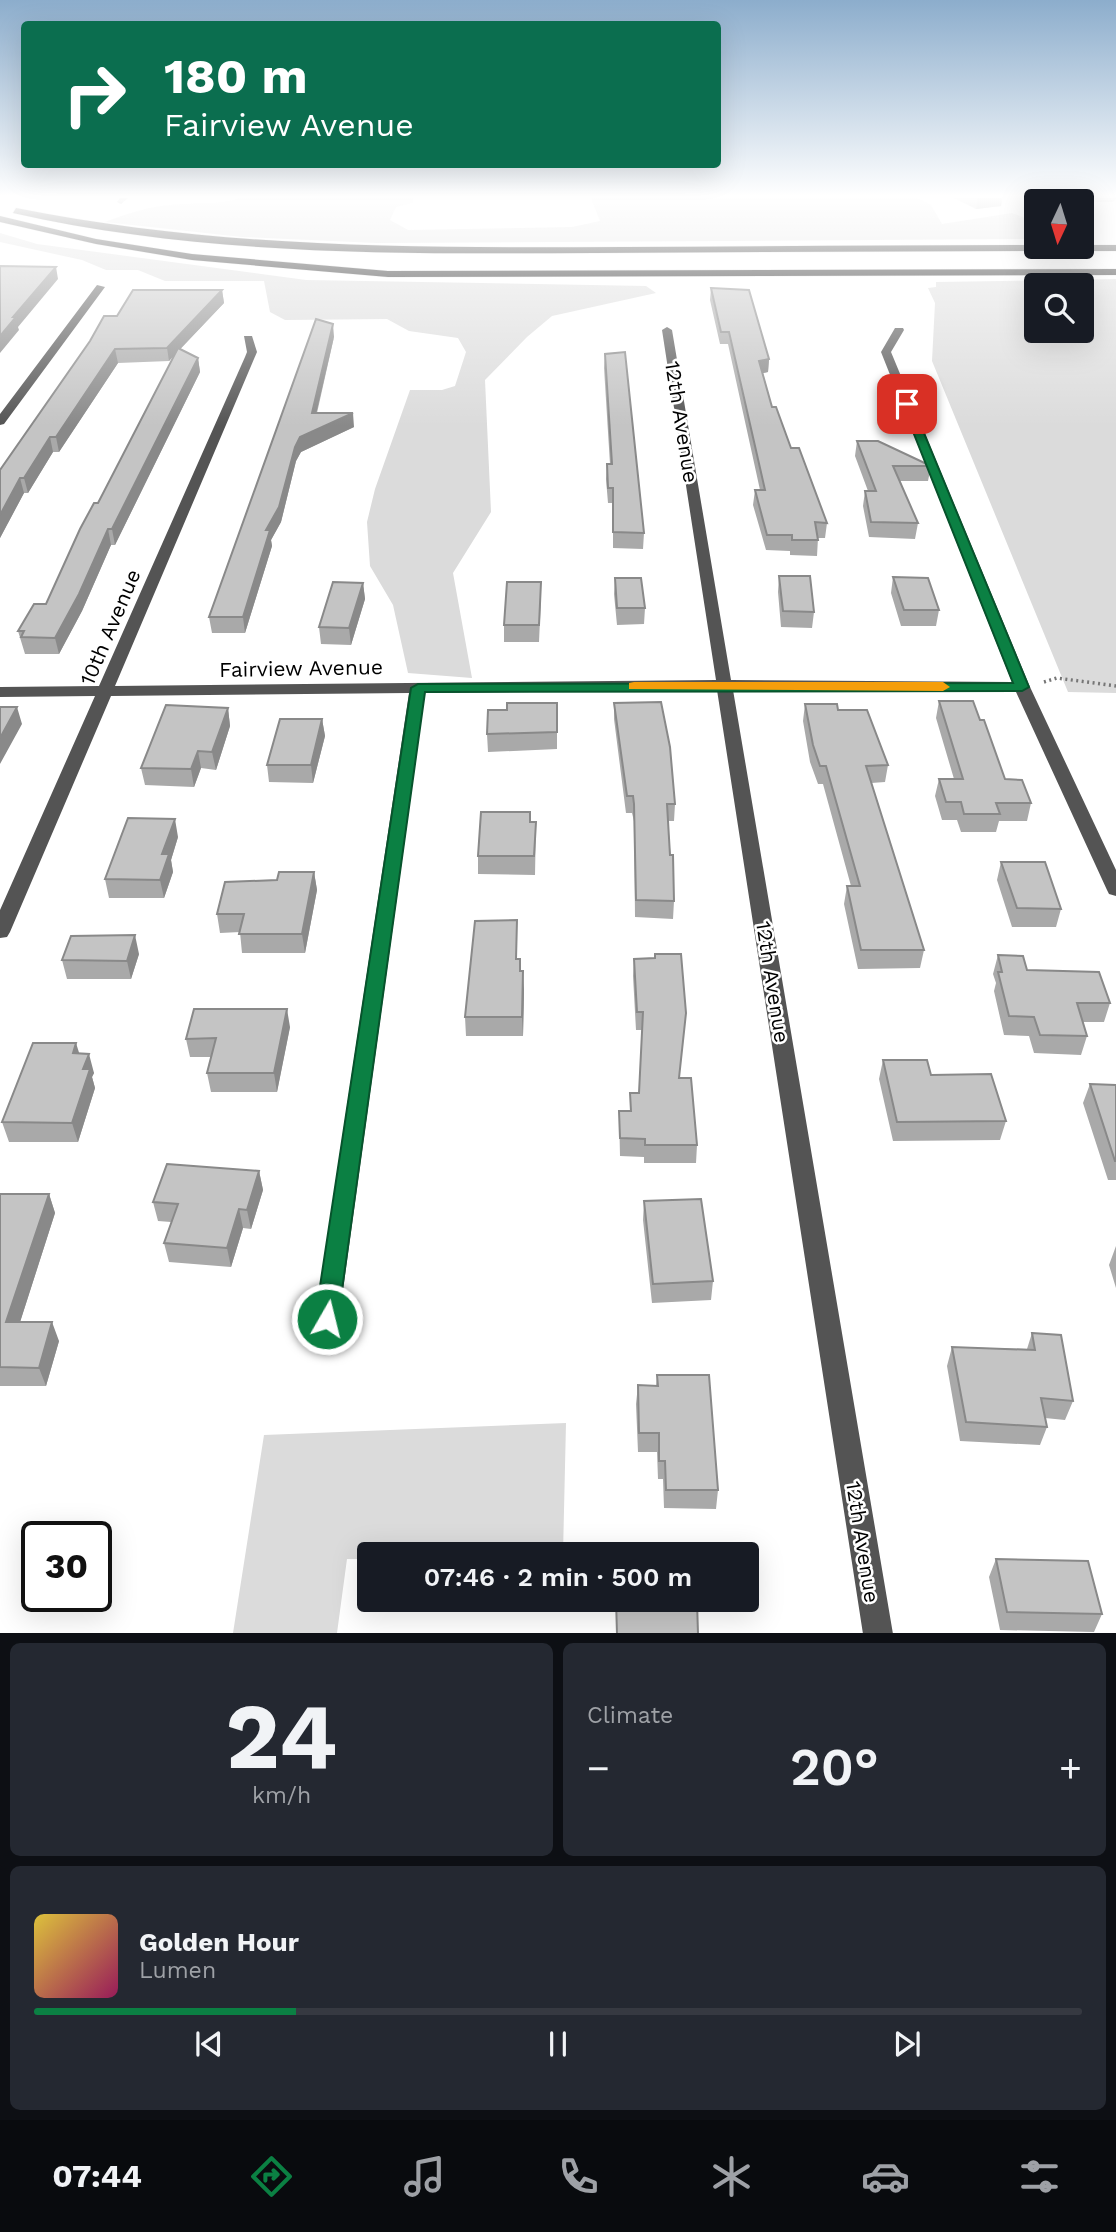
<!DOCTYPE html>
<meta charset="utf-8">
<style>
:root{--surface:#171b24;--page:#242831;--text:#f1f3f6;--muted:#9ea1a6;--line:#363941;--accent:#0b8043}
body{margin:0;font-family:"Work Sans",sans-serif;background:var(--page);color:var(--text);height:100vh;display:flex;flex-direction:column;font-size:26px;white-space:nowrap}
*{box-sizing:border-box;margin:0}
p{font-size:23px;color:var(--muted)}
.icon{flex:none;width:38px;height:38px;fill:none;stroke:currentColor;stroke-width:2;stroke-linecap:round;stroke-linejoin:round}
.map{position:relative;height:1633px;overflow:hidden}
.side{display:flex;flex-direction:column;gap:10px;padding:10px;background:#0d0f14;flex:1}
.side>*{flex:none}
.hud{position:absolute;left:21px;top:21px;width:700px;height:147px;border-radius:7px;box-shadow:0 7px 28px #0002;background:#0b6e4f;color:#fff;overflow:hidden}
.needle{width:46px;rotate:184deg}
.controls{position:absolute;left:1024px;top:189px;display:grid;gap:14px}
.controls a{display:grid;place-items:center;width:70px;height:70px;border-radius:7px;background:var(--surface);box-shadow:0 7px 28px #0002;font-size:35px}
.speed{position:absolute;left:21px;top:1521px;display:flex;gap:14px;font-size:35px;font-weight:700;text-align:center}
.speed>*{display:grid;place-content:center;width:91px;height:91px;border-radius:50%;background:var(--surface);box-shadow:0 7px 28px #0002;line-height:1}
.speed .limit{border:4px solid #111;border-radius:10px;background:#fff;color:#111}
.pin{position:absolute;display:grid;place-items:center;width:60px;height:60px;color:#fff;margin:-30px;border-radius:14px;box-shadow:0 4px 10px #0006}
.me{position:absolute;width:77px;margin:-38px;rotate:8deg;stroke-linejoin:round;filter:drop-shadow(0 0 5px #0008)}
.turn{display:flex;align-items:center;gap:24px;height:147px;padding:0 28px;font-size:32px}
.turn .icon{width:91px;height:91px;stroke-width:2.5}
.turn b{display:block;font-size:49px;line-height:60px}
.big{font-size:52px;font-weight:600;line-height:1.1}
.side .card{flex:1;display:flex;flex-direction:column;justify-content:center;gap:10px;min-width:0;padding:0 24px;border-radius:10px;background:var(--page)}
.side .dial{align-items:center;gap:0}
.dial b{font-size:91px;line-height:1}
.song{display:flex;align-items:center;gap:21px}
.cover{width:84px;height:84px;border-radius:10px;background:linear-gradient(135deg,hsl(50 70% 55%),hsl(330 70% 35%))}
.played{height:7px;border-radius:4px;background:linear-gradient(90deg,var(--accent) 25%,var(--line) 25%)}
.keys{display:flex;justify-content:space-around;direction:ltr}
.heat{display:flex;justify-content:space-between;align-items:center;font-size:38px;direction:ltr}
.side .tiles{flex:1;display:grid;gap:10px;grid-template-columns:1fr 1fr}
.card:last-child{grid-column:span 2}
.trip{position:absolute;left:357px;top:1542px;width:402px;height:70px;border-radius:7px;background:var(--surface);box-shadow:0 7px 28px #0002;font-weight:600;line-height:70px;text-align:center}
.dock{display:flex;height:112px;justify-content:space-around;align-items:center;background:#090b0e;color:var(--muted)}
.dock .icon{width:49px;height:49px}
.dock .current{color:var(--accent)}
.dock b{font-size:32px;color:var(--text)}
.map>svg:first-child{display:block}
.green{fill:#dbdbdb;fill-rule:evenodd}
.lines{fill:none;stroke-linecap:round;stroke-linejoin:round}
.major-casing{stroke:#dbdbdb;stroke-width:1}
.path{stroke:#767676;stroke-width:3.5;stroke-dasharray:2 3.5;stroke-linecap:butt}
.minor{fill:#545454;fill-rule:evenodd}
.major{fill:#000;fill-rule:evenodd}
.wall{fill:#a9a9a9}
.shaded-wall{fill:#898989}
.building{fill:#c4c4c4;stroke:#898989;stroke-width:2}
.route{fill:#0b8043;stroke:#07532c;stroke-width:2}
.slow{fill:#f59e0b}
.labels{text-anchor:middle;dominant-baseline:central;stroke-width:5;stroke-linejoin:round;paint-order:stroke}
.street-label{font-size:21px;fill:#000;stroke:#fff}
</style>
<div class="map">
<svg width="1116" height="1634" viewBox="0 0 1116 1634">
<rect width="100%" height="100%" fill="#fff"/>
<path class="green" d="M240,198h174l-2,5 -16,4 -6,13 18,10 164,-3 28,-6 -9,-23h326l14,7 11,19 70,-11 24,9v17l-659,4 -135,-6 -137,-15c21,-8 42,-15 64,-17 24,-3 48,1 71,-7z
M0,233l37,11 269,36 340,6 10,7 -104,23 -25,21 -42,43 6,132 -38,61 19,105 -64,-5 -15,-68 -23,-39 -3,-44 8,-33 35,-99h32l13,-4 11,-34 -8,-14 -49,-7 -22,-12 -102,1 -15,-8 -6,-31h-99l-27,-11h-32l-24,-10 -82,-18z
M1116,279v414l-48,-1 -136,-331 3,-58 -7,-15 8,-1v-5zM1036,285h46v46h-46z
M566,1423l-3,131h-194v5h-22l-10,74h-104l31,-198z"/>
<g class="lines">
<defs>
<path id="major" d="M16,208c206,41 400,40 608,39 164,-1 332,-2 492,-2v6c-174,0 -348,1 -522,2 -194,1 -391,3 -581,-40z
M0,216l96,23 96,15 196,17 728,-2v6l-728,2 -196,-17 -96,-16 -96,-22z"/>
</defs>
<use href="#major" class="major-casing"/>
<path class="path" d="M1044,682l13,-4 59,8"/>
<path class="minor" d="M120,198h8l-7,6 -4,-2z
M97,285l8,2 -101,137 -4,1v-11z
M667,327l5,3 59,350 281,2 -131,-330 14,-24h8l1,2 -13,22 139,335 86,183v26l-7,-2 -2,-4 -91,-198 -283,-2 160,944h-30l-146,-944 -292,3 -86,626 -3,8 -9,3 -9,-3 -3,-8 94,-626 -298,3 -101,236 -3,5 -7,1v-28l95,-214 -95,1v-10l99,-1 146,-329 2,-5 -3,-16h8l5,16 -142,334 601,-6 -54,-350z"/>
<use href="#major" class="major"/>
</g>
<path class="wall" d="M954,198h48l-1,8 -25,3z
M1078,198h38l-3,4h-31z
M711,288l58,71 -1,13 -5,1 9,34 19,41 36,75 -2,15h-7l-1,18 -27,-1v-4l-24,-1 -13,-45 2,-15h5l-32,-146h-8l-10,-44z
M222,290l2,13 -44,46 18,9 2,14 -85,173h-4l-29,66 -23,43h-34l-7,-23 28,-27 129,-250 -6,7 -51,2 -59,89h-6l-25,41h-4l-24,45v-68l117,-154z
M334,337l-17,76 37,14 -53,25 -5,9 -15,61 -10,18 1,6 -27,87h-33l-3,-16z
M605,354l39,179 -1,16 -30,-1v-45h-5l-2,-24 1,-15h3l-6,-96z
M857,441l74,25 -3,15h-28l18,42 -3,16 -46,-2 -6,-31 2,-15h3l-13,-35z
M779,576l35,36 -2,16 -31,-1 -3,-35z
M893,577l46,33 -3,16h-35l-10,-33z
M615,578l30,30 -1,16 -27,1 -3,-31z
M363,583l2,16 -14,46 -30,-1 -2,-17z
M541,598l-2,44h-35v-17z
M939,701l41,19 25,59 26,24 -4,18h-28l-3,11h-35l-4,-12h-15l-7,-24 4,-17h15l-18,-61z
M557,703v46l-69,3 -1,-18 20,-24z
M614,703l61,101 -1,17h-6l6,80 -1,18 -38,-2 -1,-96 -2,-8h-6l-12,-94z
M805,704l33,6 50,55 -3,17 -14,1 53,167 -4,18 -62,1 -14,-65 3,-18h4l-28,-102h-5l-8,-22 -7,-41z
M228,708l2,18 -14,44 -15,-2 -7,19 -49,-2 -4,-17z
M322,719l3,17 -12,47 -44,-1 -2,-17z
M536,822l-1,53 -57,-1v-18z
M178,837l-7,23 2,12 -9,26h-55l-4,-19z
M1001,862l60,47 -5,18h-44l-15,-47z
M314,872l3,18 -12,63h-63l-2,-21 -20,1 -3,-19 60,-34z
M517,920v39l7,31 -1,46h-57l-1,-19z
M139,954l-8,25h-64l-5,-19z
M998,955l29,15 83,33 -6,19h-21l4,14 -6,19 -47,-2 -5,-17 -25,-1 -10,-44 2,-8 -3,-9z
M634,959l46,119 17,67 -1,18h-52v-6l-24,-1 -1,-45h11v-18h9l3,-63h-6l-3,-54z
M290,1027l-13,65h-66l-4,-19 4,-16h-21l-4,-18z
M79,1053l15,20 -2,4 3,11 -17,54h-69l-7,-20z
M883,1060l48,15 75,46 -6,19 -107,1 -14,-62z
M1090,1084l26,1v95h-8l-25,-77z
M259,1171l4,19 -12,39 -8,-1 -12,39 -62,-5 -5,-19 7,-21 -13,-1 -5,-19z
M0,1194h49l6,19 -35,109 39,19 -13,45h-46z
M644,1201l69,80 -2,19 -59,3 -9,-83z
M1116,1246v42l-7,-23z
M1032,1333l41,68 -8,19 -20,-2 2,9 -7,18 -80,-4 -13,-75 5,-19 75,2z
M657,1375l61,115 -2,19 -52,-1 -1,-29h-5l-1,-27h-19l-2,-48 2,-19 18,1z
M996,1559l106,55 -8,18 -94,-2 -11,-53z"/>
<path class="shaded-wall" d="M978,198h24l-1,8 -25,3z
M56,267l2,12 -40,48 1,3 -19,23v-17l13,-19z
M222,290l2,13 -55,58 -2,-13z
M333,324l1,13 -21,90 -1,-14z
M115,349l3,14 -59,89 -3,-15z
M198,358l2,14 -85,173 -3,-16z
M769,359l-1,13 -10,2 1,-13z
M353,413l1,14 -53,25 -5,9 -15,61 -10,18 1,6 -27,87 -2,-16 23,-87 29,-83 5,-10z
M50,437l3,15 -25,41 -4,-15z
M20,478l4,15 -24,45v-23z
M108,529l3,16 -29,66 -23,43 -4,-16z
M363,583l2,16 -14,46 -2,-17z
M17,707l5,17 -22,40v-26z
M228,708l2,18 -14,44 -4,-18z
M322,719l3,17 -12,47 -2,-18z
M198,751l3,17 -7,19 -3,-18z
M175,819l3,18 -7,23 2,12 -9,26 -4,-18 2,-26z
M314,872l3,18 -12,63 -3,-19z
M135,935l4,19 -8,25 -4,-18z
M523,971l1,19 -1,46 -1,-19z
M287,1009l3,18 -13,65 -3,-19z
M76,1043l6,19 -9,-9z
M89,1054l5,19 -2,4 3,11 -17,54 -6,-19 11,-54z
M259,1171l4,19 -12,39 -4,-19z
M49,1194l6,19 -41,128 -8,-19z
M239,1209l4,19 -12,39 -4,-19z
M52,1322l7,19 -13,45 -7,-18z"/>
<path class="building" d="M0,266l56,1 -43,50h3l-16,19z
M711,288l38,2 20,69 -10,2 13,46h4l15,41h8l28,75 -12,-1 3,18h-26v-5h-25l-12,-45h10l-36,-158h-8z
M133,290h89l-55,58 -52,1 -59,88h-6l-26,41h-4l-20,37v-45l90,-129 14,-25h13z
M316,319l17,5 -21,89h41l-53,24 -5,10 -16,60 -13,23h4l-27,87h-34z
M178,348l20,10 -86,171h-4l-29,65 -24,44 -34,-1 3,-6h-6l16,-27h12l34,-75 14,-26h4z
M625,352l19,181 -31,-1v-44h-5l-1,-24h5l-7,-110z
M857,441h21l53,25h-38l25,57 -47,-1 -6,-31h11z
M779,576h31l4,36 -31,-1z
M893,577l35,1 11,32h-35z
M615,578h26l4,30h-28z
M333,582l30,1 -14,45 -30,-1z
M507,582h34l-2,43h-35z
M939,701h34l7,19h4l21,59 17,1 9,23h-35l4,11h-36l-3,-12h-15l-7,-23h24z
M661,702l9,45 5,57h-8l3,51h3l1,46 -38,-1 -2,-96 -1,-8h-6l-13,-93z
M507,703h50v29l-70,2 1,-24h19z
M805,704h32l1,6h29l21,55 -22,1 58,184h-63l-14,-64h13l-34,-120h-6l-7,-21z
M166,705l62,3 -16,44 -14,-1 -7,18 -50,-1z
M0,707h17l-17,31z
M280,719h42l-11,46h-44z
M481,812h49v10h6l-2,34h-56z
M128,818l47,1 -13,35h7l-9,26 -55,-1z
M1001,862h44l16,47 -44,-1z
M279,872h35l-12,62h-63l5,-20h-27l8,-32 52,-2z
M517,920l-1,39h4v12h3l-1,46h-57l10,-96z
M135,935l-8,26 -65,-1 9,-24z
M655,954h26l5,59 -7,65h12l6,67h-52v-6l-25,-1 -1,-27h12l-1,-18h9l4,-81h-6l-3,-53 21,-1z
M998,955l25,1 4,14 72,2 11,31h-33l10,33 -47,-1 -6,-18 -25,-1 -11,-44h4z
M194,1009h93l-13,64h-67l9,-35 -30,1z
M33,1043h43l-3,10 16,1 -6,15h7l-18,54 -70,-1z
M883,1060h44l4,15 60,-1 15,47 -109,1z
M1090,1084l26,1v76h-1z
M167,1164l92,7 -12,39 -8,-1 -12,39 -63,-5 14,-39 -25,-2z
M0,1194h49l-43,128h46l-13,46 -39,-1z
M701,1199l12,82 -60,3 -9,-83z
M1032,1333l29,2 12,66 -32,-3 6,29 -81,-5 -14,-75 83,3z
M657,1375h52l9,115h-52l-1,-29h-6v-28h-20l-1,-48 20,1z
M996,1559l92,2 14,53 -95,-2z
M616,1600l81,1 1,33h-81z"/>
<linearGradient id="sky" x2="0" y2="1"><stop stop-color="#8cadcc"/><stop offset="0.46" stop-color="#fff"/><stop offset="1" stop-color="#fff" stop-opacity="0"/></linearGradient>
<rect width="1116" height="426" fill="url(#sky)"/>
<path class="route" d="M907,401l5,3 117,283 -7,4 -597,1 -87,627 -3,7 -8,3 -8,-3 -4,-7 96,-631 7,-4 595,-1 -111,-279z"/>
<path class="slow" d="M634,682h309l7,5 -7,4 -314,-2v-6z"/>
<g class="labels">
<g class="street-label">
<text transform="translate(682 422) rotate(81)">12th Avenue</text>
<text transform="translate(110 627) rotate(-67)">10th Avenue</text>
<text transform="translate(301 668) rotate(-1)">Fairview Avenue</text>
<text transform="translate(773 982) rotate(81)">12th Avenue</text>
<text transform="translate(863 1542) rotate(81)">12th Avenue</text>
</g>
</g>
</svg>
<div class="controls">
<a><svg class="needle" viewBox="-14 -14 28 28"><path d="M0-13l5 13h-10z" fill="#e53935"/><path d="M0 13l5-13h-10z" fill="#9ea1a6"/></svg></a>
<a><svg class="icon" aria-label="search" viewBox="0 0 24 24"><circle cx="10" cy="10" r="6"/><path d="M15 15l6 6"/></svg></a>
</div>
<div class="speed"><div class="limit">30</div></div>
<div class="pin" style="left:907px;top:404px;background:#d93025"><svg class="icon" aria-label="arrive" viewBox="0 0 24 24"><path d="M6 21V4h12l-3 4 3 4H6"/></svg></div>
<svg class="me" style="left:327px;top:1319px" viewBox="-20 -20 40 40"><circle r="17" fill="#0b8043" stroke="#fff" stroke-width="3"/><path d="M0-11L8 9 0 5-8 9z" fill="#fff"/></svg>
<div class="trip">07:46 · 2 min · 500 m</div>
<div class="hud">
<div class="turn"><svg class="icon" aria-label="right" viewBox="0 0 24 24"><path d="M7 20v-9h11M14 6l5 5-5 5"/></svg><div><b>180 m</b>Fairview Avenue</div></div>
</div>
</div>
<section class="side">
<div class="tiles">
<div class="card dial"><b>24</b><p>km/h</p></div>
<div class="card"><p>Climate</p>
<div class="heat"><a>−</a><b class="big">20°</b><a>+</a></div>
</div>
<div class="card">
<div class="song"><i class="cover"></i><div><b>Golden Hour</b><p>Lumen</p></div></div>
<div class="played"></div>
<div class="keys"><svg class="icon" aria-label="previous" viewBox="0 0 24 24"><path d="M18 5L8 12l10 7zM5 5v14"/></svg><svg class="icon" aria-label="pause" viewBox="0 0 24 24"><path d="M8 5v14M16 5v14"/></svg><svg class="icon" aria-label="next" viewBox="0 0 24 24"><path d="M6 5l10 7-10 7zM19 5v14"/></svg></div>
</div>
</div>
</section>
<nav class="dock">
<b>07:44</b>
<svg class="icon current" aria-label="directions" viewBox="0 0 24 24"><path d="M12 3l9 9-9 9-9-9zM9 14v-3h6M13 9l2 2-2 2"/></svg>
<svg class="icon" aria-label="music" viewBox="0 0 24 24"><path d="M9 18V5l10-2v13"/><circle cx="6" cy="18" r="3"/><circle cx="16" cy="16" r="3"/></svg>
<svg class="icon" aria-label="phone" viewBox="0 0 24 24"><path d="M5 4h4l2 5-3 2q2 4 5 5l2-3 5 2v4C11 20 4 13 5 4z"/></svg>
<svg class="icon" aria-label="climate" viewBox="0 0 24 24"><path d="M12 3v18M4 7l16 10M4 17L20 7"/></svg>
<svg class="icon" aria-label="car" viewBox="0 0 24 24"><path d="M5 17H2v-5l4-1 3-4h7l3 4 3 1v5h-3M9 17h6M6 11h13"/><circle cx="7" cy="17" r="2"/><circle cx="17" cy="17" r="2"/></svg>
<svg class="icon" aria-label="filters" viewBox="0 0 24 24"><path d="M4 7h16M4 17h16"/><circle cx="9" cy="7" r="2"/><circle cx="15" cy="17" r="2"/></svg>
</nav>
